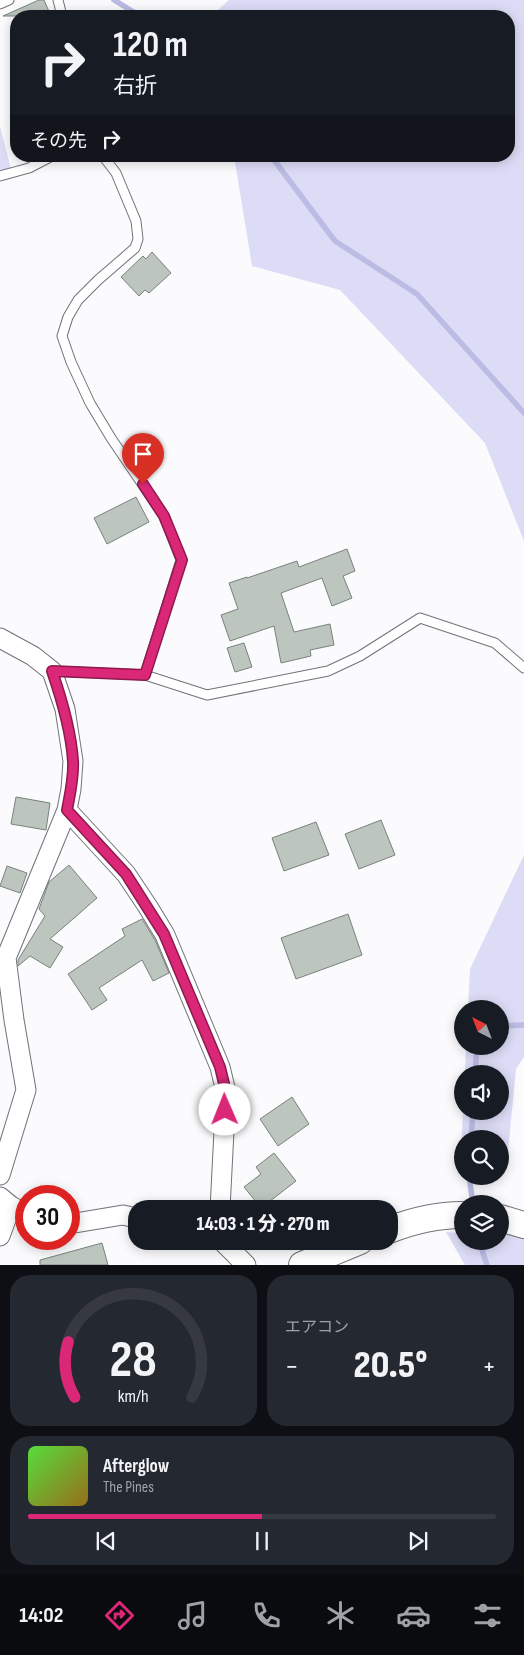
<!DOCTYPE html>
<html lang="ja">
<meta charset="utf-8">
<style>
:root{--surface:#171b24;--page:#242831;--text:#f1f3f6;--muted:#9ea1a6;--line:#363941;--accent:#db2777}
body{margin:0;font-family:"Sofia Sans Condensed","Noto Sans JP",sans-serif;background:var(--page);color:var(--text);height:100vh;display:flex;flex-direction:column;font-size:19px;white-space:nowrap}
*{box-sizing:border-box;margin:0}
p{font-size:16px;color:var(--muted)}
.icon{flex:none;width:28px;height:28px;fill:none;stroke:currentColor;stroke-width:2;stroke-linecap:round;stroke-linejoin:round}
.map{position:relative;height:1265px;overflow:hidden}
.details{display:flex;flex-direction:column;gap:10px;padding:10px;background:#0d0f14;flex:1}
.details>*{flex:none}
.banner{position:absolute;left:10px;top:10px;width:505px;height:152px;border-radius:20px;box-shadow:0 2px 12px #0003;background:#171b24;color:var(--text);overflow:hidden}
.needle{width:32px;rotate:318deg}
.tools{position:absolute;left:454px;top:1000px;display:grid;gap:10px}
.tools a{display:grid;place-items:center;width:55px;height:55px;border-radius:50%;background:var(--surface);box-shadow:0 2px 12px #0003;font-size:25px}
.speed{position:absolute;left:15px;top:1185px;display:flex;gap:10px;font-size:25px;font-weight:700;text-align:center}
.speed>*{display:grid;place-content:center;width:65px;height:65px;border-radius:50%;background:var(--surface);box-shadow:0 2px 12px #0003;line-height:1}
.speed .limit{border:8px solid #d22;background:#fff;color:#111}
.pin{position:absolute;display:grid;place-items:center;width:42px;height:42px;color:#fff;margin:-51px -21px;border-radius:50% 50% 50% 0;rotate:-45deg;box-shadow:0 0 5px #0007}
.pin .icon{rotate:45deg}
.me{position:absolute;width:55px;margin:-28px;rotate:359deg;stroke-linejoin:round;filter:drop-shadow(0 0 4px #0008)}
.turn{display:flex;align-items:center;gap:18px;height:105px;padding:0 20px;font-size:22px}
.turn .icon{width:65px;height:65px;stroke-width:2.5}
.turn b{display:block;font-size:35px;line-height:42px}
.then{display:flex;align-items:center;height:48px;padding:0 20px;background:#0003;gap:10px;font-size:19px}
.big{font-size:38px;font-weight:800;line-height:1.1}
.details .widget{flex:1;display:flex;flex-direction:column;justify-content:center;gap:8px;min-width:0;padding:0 18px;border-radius:20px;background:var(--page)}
.details .dial{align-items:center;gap:0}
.dial svg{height:130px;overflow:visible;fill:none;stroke:var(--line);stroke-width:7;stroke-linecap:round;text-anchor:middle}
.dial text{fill:var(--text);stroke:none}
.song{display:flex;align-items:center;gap:15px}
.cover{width:60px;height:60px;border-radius:8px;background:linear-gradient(135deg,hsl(110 70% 55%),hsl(40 70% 35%))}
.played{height:5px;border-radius:2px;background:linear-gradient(90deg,var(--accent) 50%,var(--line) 50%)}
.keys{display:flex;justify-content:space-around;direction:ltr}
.heat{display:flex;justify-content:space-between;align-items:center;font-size:28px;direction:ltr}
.details .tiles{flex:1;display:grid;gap:10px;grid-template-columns:1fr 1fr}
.widget:last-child{grid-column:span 2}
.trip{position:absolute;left:128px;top:1200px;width:270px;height:50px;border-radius:20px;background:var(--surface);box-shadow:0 2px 12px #0003;font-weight:800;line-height:50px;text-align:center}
.dock{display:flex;height:80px;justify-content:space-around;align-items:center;background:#090b0e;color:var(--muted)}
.dock .icon{width:35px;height:35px}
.dock .selected{color:var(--accent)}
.dock b{font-size:22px;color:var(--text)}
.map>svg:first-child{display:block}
.green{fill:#dcdcf6}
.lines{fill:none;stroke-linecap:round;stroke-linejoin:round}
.stream{stroke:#bcbbe4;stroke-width:5.5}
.building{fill:#bcc6bf;stroke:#79827c}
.lane-casing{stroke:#71717a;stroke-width:11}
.street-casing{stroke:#71717a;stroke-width:21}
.secondary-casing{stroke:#71717a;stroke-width:28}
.lane{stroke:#fff;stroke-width:9}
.street{stroke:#fff;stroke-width:19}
.secondary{stroke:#fff;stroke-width:26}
.route-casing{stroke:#8e194d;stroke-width:12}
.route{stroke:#db2777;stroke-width:9}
</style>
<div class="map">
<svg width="524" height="1265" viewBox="0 0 524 1265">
<rect width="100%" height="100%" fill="#fbfbfd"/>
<path class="green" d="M229,0h295v541l-39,-98 -145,-153 -88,-24 -18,-110h275v-140h-292v-5z
M0,126l12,47 -12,1z
M524,855v202l-8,12 -8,83 -8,10v-23h-38v11l-1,-1 2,-38h37v-37h-35l1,-28h34v-37h-32l2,-40z
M446,1232l16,1v8h38v-7l24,2v29h-59z"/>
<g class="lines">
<path class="stream" d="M114,0l26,16
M271,156l64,85 82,53 107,119
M500,1026l24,-1
M475,1074l2,-28
M471,1139l2,-28
M469,1176l4,28
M479,1241l8,24"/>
</g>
<path class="building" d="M39,0h5l7,16h-48z
M152,252l19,21 -22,20 -4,-3 -6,6 -18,-19 22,-21 3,3z
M136,497l13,25 -42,22 -13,-26z
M347,549l8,22 -12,5 9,22 -20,8 -10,-28 -41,15 13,39 36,-8 4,21 -24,5 1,6 -30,7 -7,-37 -44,15 -9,-26 17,-6 -9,-26 18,-6v1l50,-17 2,6z
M244,643l8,24 -17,5 -8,-24z
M16,797l34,6 -4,27 -35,-6z
M381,820l14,35 -36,14 -14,-35z
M316,822l13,33 -45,16 -12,-33z
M69,865l28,33 -47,41 13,8 -13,21 -20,-12 -12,10v-6l27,-44 -6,-7 10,-27z
M7,866l20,7 -7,20 -20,-7z
M348,914l14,41 -66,24 -15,-41z
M142,919l13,21 14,33 -16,8 -11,-21 -43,28 8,12 -15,10 -24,-36 57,-38 -3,-7z
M292,1097l17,27 -31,22 -18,-27z
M274,1153l22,28 -35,27 -17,-21 17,-13 -5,-7z
M102,1243l6,22h-68v-5z"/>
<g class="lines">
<defs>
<path id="lane" d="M58,0l4,16
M0,4l9,-4
M103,156l13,17 20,48 2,18 -3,9 -37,32 -20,20 -10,17 -6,19 9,26 19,41 21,35 53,78 17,44 -36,115
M0,176l29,-8 23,-12
M52,671l93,4 62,20 121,-24 32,-15 60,-38 75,25 29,25"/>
<path id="street" d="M0,638l33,18 19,15 13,38 8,52 -2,28 -4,21 59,64 22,33 17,28 55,132 6,25 -6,117
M0,1175l26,-85 -12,-70 -8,-62 61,-148
M0,1197l11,9 15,8
M69,1224l54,-9 13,3
M0,1236l11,-30
M222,1241l24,24"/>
<path id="secondary" d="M500,1218l24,7
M389,1230c23,-9 48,-15 73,-15
M302,1265l58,-24"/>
</defs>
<use href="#lane" class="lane-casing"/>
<use href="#street" class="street-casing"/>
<use href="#secondary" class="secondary-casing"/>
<use href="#lane" class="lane"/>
<use href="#street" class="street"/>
<use href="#secondary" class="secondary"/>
</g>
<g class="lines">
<defs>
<path id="route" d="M143,484l21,32 18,44 -37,115 -93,-4c10,29 19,59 21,90 1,16 -3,33 -6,49l59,64 38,60 56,133 6,25 -1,18"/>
</defs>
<use href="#route" class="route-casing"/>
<use href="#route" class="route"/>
</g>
</svg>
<div class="tools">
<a><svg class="needle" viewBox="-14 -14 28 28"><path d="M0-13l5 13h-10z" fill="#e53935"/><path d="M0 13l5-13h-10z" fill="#9ea1a6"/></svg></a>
<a><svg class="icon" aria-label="sound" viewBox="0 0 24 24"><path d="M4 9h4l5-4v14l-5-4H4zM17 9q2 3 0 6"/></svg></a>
<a><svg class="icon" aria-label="search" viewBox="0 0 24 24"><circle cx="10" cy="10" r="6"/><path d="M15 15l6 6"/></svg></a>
<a><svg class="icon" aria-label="layers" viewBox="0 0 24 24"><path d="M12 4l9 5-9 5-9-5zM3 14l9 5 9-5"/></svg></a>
</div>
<div class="speed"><div class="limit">30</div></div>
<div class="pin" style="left:143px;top:484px;background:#d93025"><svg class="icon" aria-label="arrive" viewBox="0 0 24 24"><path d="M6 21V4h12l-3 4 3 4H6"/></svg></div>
<svg class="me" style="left:225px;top:1110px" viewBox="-20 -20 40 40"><circle r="19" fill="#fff"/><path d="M0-13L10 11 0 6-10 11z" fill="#db2777"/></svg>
<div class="trip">14:03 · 1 分 · 270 m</div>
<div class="banner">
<div class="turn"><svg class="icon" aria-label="right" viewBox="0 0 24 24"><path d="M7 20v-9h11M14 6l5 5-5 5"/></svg><div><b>120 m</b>右折</div></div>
<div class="then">その先<svg class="icon" aria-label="right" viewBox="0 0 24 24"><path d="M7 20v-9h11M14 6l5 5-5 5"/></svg></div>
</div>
</div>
<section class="details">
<div class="tiles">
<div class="widget dial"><svg viewBox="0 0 100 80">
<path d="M14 69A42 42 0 1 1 86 69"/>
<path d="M14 69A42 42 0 0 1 10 35" stroke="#db2777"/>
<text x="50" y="56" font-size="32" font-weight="700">28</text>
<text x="50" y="72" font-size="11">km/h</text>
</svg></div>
<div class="widget"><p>エアコン</p>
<div class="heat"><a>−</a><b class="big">20.5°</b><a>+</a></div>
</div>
<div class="widget">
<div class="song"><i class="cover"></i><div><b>Afterglow</b><p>The Pines</p></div></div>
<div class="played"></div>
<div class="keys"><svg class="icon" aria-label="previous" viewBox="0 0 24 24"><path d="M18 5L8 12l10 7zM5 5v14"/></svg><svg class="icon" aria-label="pause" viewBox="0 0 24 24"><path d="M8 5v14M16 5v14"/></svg><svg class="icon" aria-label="next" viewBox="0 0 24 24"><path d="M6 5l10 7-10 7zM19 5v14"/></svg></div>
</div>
</div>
</section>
<nav class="dock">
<b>14:02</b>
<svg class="icon selected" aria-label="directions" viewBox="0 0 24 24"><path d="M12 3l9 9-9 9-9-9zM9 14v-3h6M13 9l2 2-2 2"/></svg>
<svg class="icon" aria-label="music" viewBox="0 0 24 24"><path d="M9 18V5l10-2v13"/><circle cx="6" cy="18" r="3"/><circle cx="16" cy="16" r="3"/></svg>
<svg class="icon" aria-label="phone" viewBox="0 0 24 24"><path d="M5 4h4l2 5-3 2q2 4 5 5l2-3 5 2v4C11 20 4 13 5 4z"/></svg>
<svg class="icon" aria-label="climate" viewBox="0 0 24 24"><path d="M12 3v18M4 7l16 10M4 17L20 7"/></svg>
<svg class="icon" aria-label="car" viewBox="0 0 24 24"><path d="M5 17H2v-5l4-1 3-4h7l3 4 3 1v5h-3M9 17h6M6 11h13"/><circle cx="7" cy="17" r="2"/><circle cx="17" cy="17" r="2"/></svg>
<svg class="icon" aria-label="filters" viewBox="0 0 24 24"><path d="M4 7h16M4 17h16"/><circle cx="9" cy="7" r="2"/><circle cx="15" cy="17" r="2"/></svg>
</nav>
